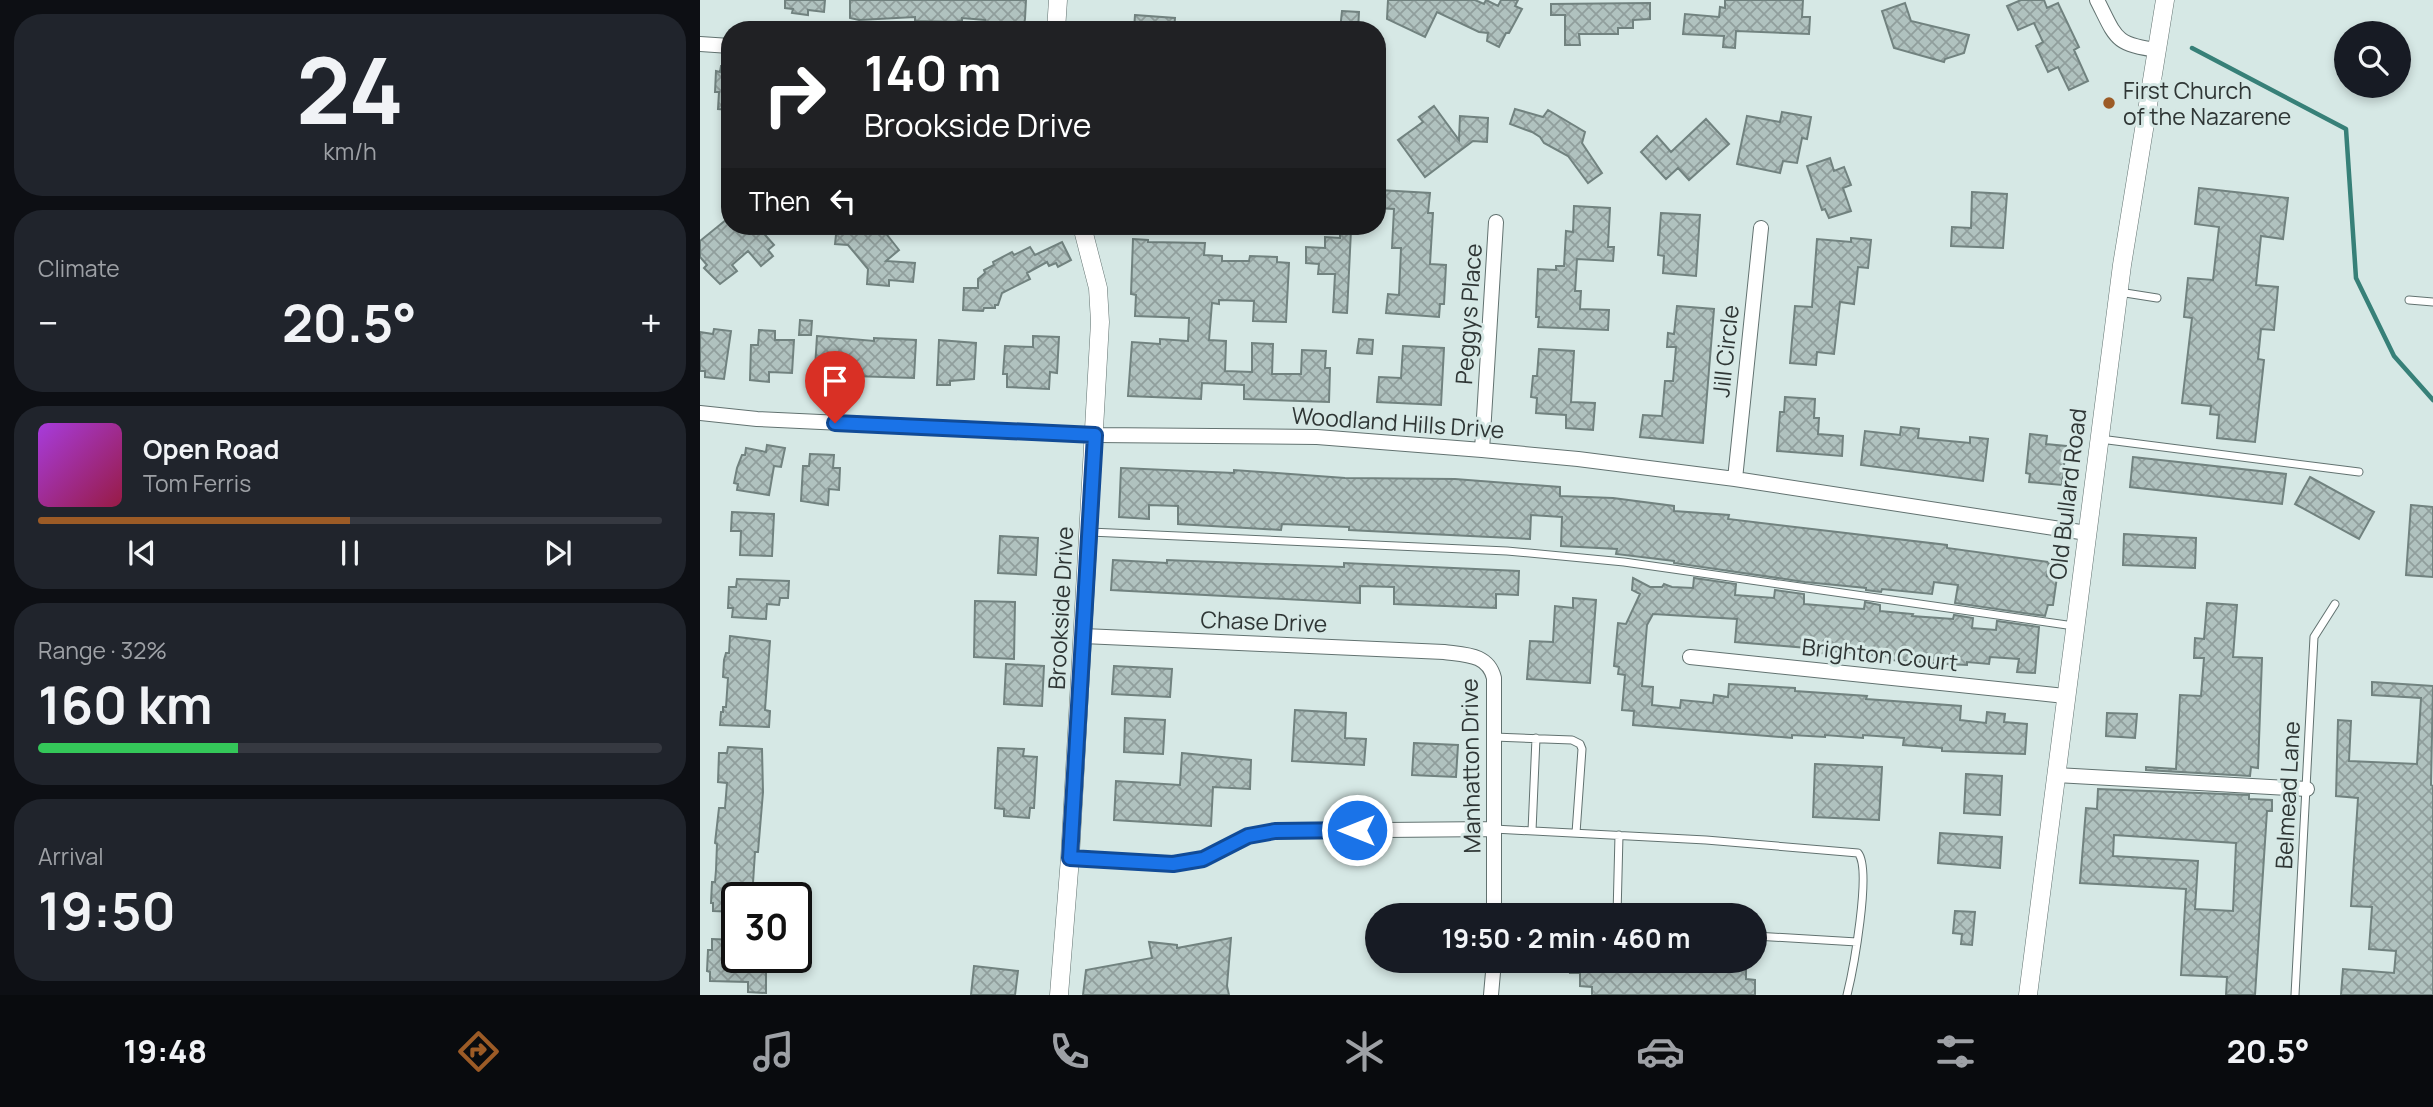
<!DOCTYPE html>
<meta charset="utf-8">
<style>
:root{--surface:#171b24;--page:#20242c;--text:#f1f3f6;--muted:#9ea1a6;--line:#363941;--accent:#9c5b26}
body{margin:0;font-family:Manrope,sans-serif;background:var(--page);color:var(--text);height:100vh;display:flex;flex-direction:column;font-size:26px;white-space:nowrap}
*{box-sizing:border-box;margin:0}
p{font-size:23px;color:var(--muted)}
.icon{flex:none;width:38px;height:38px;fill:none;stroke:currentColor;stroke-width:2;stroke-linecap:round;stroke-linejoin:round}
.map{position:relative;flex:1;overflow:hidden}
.panel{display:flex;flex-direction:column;gap:14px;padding:14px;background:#0d0f14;width:700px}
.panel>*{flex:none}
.guide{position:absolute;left:21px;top:21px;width:665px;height:214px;border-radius:28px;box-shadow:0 4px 10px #0003;background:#202124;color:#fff;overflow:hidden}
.fabs{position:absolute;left:1634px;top:21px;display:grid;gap:14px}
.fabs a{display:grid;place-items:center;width:77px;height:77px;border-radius:50%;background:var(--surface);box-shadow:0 4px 10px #0003;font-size:35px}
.speed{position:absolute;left:21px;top:882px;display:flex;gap:14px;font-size:35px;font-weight:700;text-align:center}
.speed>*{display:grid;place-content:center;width:91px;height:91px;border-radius:50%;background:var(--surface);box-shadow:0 4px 10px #0003;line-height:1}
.speed .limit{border:4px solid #111;border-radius:10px;background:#fff;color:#111}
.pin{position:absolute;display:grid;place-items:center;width:60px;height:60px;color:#fff;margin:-72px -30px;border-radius:50% 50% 50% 0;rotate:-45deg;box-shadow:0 0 7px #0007}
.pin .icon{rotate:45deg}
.me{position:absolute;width:77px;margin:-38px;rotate:270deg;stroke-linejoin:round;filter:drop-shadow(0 0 5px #0008)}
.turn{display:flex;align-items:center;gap:24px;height:147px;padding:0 28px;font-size:32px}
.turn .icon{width:91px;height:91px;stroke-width:2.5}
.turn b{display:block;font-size:49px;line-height:60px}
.then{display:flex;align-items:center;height:66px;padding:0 28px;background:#0003;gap:14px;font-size:26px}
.big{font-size:52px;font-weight:700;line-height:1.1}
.panel .tile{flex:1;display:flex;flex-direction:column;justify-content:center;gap:10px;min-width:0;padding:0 24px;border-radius:28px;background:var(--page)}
.panel .dial{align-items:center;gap:0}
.dial b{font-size:91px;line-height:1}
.song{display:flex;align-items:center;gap:21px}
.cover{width:84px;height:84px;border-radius:10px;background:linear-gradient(135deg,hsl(280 70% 55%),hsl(340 70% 35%))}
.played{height:7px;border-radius:4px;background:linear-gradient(90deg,var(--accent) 50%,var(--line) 50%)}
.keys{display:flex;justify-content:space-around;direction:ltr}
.heat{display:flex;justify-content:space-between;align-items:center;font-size:38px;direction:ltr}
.charge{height:10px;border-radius:5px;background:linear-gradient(90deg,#34c759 32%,var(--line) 0)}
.trip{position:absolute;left:665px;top:903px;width:402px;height:70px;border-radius:35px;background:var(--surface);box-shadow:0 4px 10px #0003;font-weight:700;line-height:70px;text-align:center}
.tab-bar{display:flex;height:112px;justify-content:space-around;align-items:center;background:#090b0e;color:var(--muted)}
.tab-bar .icon{width:49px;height:49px}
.tab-bar .selected{color:var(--accent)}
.tab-bar b{font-size:32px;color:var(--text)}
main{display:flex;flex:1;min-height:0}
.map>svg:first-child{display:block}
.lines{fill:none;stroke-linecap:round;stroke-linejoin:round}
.stream{stroke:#378078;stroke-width:4.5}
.building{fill:url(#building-cross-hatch);stroke:#71827f;stroke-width:2;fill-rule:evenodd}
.service-casing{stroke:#627270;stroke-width:9}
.minor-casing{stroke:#627270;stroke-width:16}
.tertiary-casing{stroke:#627270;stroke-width:19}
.service{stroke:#fff;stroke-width:7}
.minor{stroke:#fff;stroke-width:14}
.tertiary{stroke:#fff;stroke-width:18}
.route-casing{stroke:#114b97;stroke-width:18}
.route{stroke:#1a73e8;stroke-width:12}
.poi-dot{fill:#9c5b26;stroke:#d6e8e5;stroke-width:2.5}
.labels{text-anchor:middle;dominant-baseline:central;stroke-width:6;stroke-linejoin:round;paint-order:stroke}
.poi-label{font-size:23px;fill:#2f3635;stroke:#d6e8e5;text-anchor:start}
.street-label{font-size:23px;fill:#2f3635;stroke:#d6e8e5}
</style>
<main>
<section class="panel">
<div class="tile dial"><b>24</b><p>km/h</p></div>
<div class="tile"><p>Climate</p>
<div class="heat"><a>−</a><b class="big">20.5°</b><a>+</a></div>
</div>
<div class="tile">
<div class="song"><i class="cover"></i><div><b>Open Road</b><p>Tom Ferris</p></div></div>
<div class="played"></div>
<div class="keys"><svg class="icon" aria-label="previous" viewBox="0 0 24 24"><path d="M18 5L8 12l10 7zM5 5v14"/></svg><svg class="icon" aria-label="pause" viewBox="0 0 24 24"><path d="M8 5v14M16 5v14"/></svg><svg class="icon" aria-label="next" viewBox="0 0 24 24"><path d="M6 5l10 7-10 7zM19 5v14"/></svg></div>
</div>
<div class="tile"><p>Range · 32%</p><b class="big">160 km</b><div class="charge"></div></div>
<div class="tile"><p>Arrival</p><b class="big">19:50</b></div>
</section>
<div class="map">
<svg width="1733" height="995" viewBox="0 0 1733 995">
<defs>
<pattern id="building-cross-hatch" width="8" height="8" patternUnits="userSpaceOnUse" patternTransform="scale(1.75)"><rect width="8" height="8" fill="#b0c2bf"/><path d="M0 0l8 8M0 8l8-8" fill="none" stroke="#909e9c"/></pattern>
</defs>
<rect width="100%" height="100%" fill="#d6e8e5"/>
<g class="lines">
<path class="stream" d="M1492,48l154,81 10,149 38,78 39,44"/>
</g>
<path class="building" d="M85,0h40l-1,12 -16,-2v5l-16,-2 1,-4 -8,-1z
M150,0h176l-1,19 -1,5 -3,1 -36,-1v-4l-23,-2v3l-8,1 -39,-1v-4l-56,3 -9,-2z
M688,0h87l9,4 2,-4 12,6 3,-6h17l-3,6 7,3 -13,24h-3l-7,14 -12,-6 1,-8 -9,-1 -42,-20 -12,25 -38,-18z
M1025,0h78l-1,17h8l-1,17 -73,-3 -1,17 -12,-1 1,-11 -41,-2 2,-20 34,3 1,-10 5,1z
M1321,0h23l3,8 11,-5 21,44 -5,3 14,31 -19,9 -11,-23 -10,5 -12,-26 7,-4 -9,-19 -16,7 -11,-24z
M950,3v16l-17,1v8h-15v6h-39l1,11h-15v-30h-14v-11z
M1205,3l6,18 58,14 -5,18 -19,6 -1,3 -50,-14 -12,-37z
M642,11l17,1 -1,18h-18z
M435,15l40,3 -1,12h-40z
M21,66h9v44l-12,-1 1,-17h-4l1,-21 4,1z
M734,106l25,34 1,-24 28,2 -1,24 -14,-1 -48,36 -27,-37 25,-18 -4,-5z
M815,109l28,8 5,-7 37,22 -3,11 20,30 -14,10 -20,-27 -24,-13 -4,-6 -8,-5 -22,-8z
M1082,112l29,5 -4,22 -5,-1 -5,25 -14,-2 -3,12 -43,-9 10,-48 33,6z
M1006,119l23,25 -40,36 -11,-12 -12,11 -25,-27 16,-16 14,16z
M1130,158l4,13 10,-4 7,18 -8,3 8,23 -22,7 -4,-9 -3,1 -15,-44z
M1499,188l89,10 -5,41 -22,-3 -5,49 22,2 -4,43 -13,-1 -3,30 6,1 -9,82 -38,-4 2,-23 -9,-1 1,-8 -29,-3 10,-85 -8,-1 4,-39 25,2 6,-53 -24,-3z
M679,190l51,3 -2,20h5l-3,51 16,1 -2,39h-4l-1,13 -53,-4 2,-19 11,1 2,-47h-9l2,-39 -16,-1z
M1272,192l35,2 -4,54 -52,-2 1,-19 19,1z
M874,206l36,2 -2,39h6l-1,14 -36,-2 -2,32h6l-1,18 29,1 -1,20 -70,-3 1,-10h-3l2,-48 18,1v-4h8l2,-35 7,1z
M961,213l39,2 -4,61 -33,-3 1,-17 -6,-1z
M27,219l3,7 7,5 6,-5h14l17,19 -6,5 5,6 -12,10 -13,-15 -16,14 5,6 -17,13 -16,-16 3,-3 -7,-8v-16z
M137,226h43l19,24 -13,11 29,2 -2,19 -24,-2v6l-22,-2 1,-15 -20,-24 -13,-1z
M640,229l11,1 -4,83 -14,-1 2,-38h-17l1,-10 -13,-1v-16l19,1v-11l15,1z
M1151,238l20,2 -3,28 -10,-1 -4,37 -14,-2 -6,52 -17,-2 -1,13 -26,-2 5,-57 17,1 5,-68 34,3z
M433,239l15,1v2l57,1 -1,12 18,1v5h27l1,-5 27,1v5l12,1 -3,59 -33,-1 1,-20 -35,-1v4l-7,-1 -3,37 17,1 -1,30 27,1v-29l21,1 -1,30h29l1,-24 24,1 -1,17h5l-1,34 -85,-3v-14l-42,-2 -1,16 -73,-3 4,-54 28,2v-5l28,2 1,-23 -54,-2 1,-21 -5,-1z
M362,242l9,18 -13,7 -2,-4 -7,3 -2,-4 -20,11 3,6 -28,14 -4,12h-3v3h-11l-1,3 -20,-1 1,-22h14v-9l7,-6 -1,-3 10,-5 -1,-3 19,-10 2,3 16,-8 5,8z
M977,306l37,3 -11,134 -63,-6 3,-22 19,1 3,-35h8l3,-34h-9l1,-14 6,1z
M100,320l12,1 -1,14h-12z
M14,329l17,2 -7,48 -19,-2v-6h-5v-39l13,2z
M59,330l16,1v9h19l-2,33 -23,-1v10l-19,-2 1,-35h7z
M117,336l57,5v-3l42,2 -2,38 -61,-2 -4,2 -16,-1v3h-5v5l-14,-1z
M333,336l26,1 -2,36 -7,-1 -1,17 -42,-2v-13h-4l2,-28 28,1z
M659,339l14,1 -1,14 -15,-1z
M239,340l37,3 -2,36 -24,2v4h-13z
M703,346l41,2 -3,57 -64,-3 2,-25 22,1z
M839,349l35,2 -3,51 24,1 -2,27 -27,-2v-13l-30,-2 1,-15 -6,-1 2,-21h4z
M1085,397l30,2 -1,19h5l-1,16 25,2 -1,20 -65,-5 3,-39h4z
M1201,427l18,2 -1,9 52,5v-6l18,2 -5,42 -122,-16 4,-34 35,4z
M1330,434l17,2 -1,8 20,2 -4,39 -33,-3 1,-8 -4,-1z
M67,445l18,3 -4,19 -7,-1 -5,29 -32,-5 1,-6 -4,-1 3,-15 5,-13h3l1,-7 20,4z
M110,454l24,1 -1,13h7l-1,22 -10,-1 -1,16 -27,-4 2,-35h6z
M1433,457l153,17 -4,30 -152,-17z
M421,468l113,5v-3l111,8 110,1 105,8v9l53,2 61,8v5l55,4 -1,4 219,26v3l102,14 -2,14 10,1 -4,28h-5l-3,11 -90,-13 3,-18 -24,-3 -2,12 -50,-5 -1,3 -15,-2v-2l-61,-6 -131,-19v-2l-58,-7 1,-5 -56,-3 1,-29 -31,-2 -1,24 -181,-9v-3l-67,-3 -1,6 -103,-6v-18l-29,-1v14l-30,-2z
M1610,477l64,35 -15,27 -64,-35z
M1711,505l22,2v70l-27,-2z
M32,512l42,2 -2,42 -32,-1 1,-24h-10z
M1424,534l72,4 -1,30 -72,-3z
M300,536l38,2 -2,37 -38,-2z
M413,560l54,3v-3l177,7v-4l175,8 -1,24 -22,-1v14l-102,-4v-17l-34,-1v17l-249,-13z
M933,578l17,9h12l2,-3 8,3 21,1 1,-10 42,6 -1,11 39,3 1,-8 29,4v10l60,5 1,-7 15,3v6l33,3 -1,2 41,3 1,-4 19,3 -1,10 24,2 1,-9 42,6 -4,46 -18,-1 2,-13 -29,-2 -1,7 -22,-2v3l-20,-1 -56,-4v-3l-15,-2 -45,-4v3l-12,-1v-4l-84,-7 2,-23 -84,-5 -6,11 -5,61 11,1 -1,18 28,3 1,-8 32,3 1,-8 14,2 1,-13 66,4v3l72,5 -1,3 95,7 -1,14 26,3 1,-11 18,2 -1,8 23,2 -2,30 -83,-3v-3l-39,-3 1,-7 -41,-3v3l-38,-3v2l-33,-2v3l-159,-13 1,-14 -12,-1 3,-35 -7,-1 1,-7 -5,-1 4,-43 8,1 14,-30 -8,-4z
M37,579l52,2 -1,17h-8l-1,7 -12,-1 -1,15 -34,-2 1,-9h-5l1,-21h7z
M873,598l23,2 -6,83 -63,-4 3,-38 23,1 2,-36 18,2z
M275,601l40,1 -1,57 -40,-2z
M1507,603l30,2 -4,52 29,1 -4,110 -7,-1 -1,9 -104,-6v-3l30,2 4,-74 21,1 3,-38h-10l1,-20 9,1z
M30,636l40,5 -5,69 5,1 -1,16 -49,-2 1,-13h2v-5h3l2,-29 -5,-1 1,-17 2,-7h3z
M306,664l38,2 -2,40 -38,-2z
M414,666l58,3 -2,28 -58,-3z
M1672,682l61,4 -2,99 2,1v209h-92l2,-26 51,4 2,-22 -27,-2 3,-42 -21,-1 7,-108 -22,-2 2,-76 13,1 -2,40 68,3 4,-66 -49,-3z
M595,710l51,3 -1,25 21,1 -2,26 -72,-4z
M1407,713l30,1 -2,24 -29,-2z
M425,718l40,2 -2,34 -39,-2z
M714,743l44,2 -2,32 -44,-2z
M28,747l34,2 1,43 -5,60h-3l-3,46h-15v14l-24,-1v-8h-2l1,-21h3l1,-12 1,-26 -2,-1 4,-35h6l2,-25 -9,-1 1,-29h8z
M298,748l26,1 -1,7 14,1 -3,51h-4l-1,10 -25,-2v-7l-9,-1z
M482,753l69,7 -1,29 -37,-2 -2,39 -97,-6 2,-39 64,4z
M1115,764l67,3 -3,53 -66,-3z
M1266,774l36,2 -2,39 -36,-2z
M1398,789l151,6v4l23,1v11h-5l-12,184h-29l1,-18 -46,-2 5,-86 -106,-6 6,-75 11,1zM1414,835l122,8 -3,68 -38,-2 3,-48 -85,-5z
M1240,833l62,4 -2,31 -62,-5z
M1255,911l20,1 -3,33 -11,-1 1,-10 -9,-1z
M531,938l-4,48 2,9h-146l3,-25 66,-12 -3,-16 28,3v3z
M12,939l25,1v17h11l-1,14 19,1v21l-18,-1v-10l-38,-1v-9l-3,-1 1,-21h4z
M871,961h163l-1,5 13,1v12l9,1v15h-163v-8l-12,-1v-13h-10z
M274,966l44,5 -3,24h-44z"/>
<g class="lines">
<defs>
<path id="service" d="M1419,292l38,6
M1709,300l24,2
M1400,439l259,33
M390,532l417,19 117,11 450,64
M794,737l78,3 8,4 2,5 -6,84
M794,829l212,11 152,13c14,16 -5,118 -11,142
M832,831l4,-93
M917,915l2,-80
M1055,936l102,6
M1595,995l19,-358 21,-33"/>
<path id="minor" d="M1397,0c19,37 17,45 61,50
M0,44l30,2
M0,413l57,6 338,16 222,2 165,13 96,9 157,20 352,54
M782,450l14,-228
M1035,479l26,-251
M383,636l361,16c22,3 44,2 50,26v237
M990,657l375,39
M1356,775l251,14
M370,858l103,6 30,-5 45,-23 27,-5 219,-2
M791,995l3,-34"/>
<path id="tertiary" d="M356,30l2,-30
M359,995l11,-137 30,-536 -2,-34 -16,-62
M1328,995l94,-730 43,-265"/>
</defs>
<use href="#service" class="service-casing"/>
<use href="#minor" class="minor-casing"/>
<use href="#tertiary" class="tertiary-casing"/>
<use href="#service" class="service"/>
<use href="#minor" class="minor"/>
<use href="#tertiary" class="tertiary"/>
</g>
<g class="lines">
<defs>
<path id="route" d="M135,423l260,12 -25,423 103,6 30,-5 45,-23 27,-5 82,-1"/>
</defs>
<use href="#route" class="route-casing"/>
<use href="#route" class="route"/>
</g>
<circle class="poi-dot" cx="1409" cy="103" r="7"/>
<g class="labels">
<g class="poi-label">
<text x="1423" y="90">First Church<tspan x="1423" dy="26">of the Nazarene</tspan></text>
</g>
<g class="street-label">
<text transform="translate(768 314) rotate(-86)">Peggys Place</text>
<text transform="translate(1025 351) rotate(-84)">Jill Circle</text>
<text transform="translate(698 422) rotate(4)">Woodland Hills Drive</text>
<text transform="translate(1367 494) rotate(-83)">Old Bullard Road</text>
<text transform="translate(360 608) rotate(-87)">Brookside Drive</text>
<text transform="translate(564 621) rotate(2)">Chase Drive</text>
<text transform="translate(1180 654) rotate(6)">Brighton Court</text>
<text transform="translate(770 766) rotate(-91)">Manhatton Drive</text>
<text transform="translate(1587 795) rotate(-87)">Belmead Lane</text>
</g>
</g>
</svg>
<div class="fabs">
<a><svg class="icon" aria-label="search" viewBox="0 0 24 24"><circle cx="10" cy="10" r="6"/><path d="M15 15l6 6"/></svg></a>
</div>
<div class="speed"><div class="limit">30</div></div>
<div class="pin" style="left:135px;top:423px;background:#d93025"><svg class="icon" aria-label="arrive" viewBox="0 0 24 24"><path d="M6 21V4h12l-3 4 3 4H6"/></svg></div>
<svg class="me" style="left:657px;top:830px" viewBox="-20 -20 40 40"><circle r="17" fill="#1a73e8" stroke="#fff" stroke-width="3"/><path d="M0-11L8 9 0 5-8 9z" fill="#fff"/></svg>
<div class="trip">19:50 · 2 min · 460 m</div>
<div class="guide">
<div class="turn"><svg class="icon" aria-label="right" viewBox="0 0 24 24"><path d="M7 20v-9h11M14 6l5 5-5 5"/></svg><div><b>140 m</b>Brookside Drive</div></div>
<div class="then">Then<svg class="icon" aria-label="left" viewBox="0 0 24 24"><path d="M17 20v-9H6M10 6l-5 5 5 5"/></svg></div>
</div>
</div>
</main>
<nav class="tab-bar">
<b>19:48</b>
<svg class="icon selected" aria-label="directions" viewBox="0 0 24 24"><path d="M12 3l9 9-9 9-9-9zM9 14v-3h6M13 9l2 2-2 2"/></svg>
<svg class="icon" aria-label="music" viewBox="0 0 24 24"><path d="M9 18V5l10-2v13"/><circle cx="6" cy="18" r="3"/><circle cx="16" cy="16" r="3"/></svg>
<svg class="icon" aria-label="phone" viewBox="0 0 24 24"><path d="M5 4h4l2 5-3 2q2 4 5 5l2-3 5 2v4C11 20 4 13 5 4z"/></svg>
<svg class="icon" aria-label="climate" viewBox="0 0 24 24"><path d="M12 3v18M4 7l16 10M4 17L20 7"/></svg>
<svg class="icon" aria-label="car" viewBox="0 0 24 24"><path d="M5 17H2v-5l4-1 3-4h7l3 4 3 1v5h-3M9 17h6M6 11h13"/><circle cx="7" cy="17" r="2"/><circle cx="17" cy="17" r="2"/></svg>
<svg class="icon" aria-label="filters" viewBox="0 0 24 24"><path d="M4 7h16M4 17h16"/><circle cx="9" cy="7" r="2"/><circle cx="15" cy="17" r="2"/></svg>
<b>20.5°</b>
</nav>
